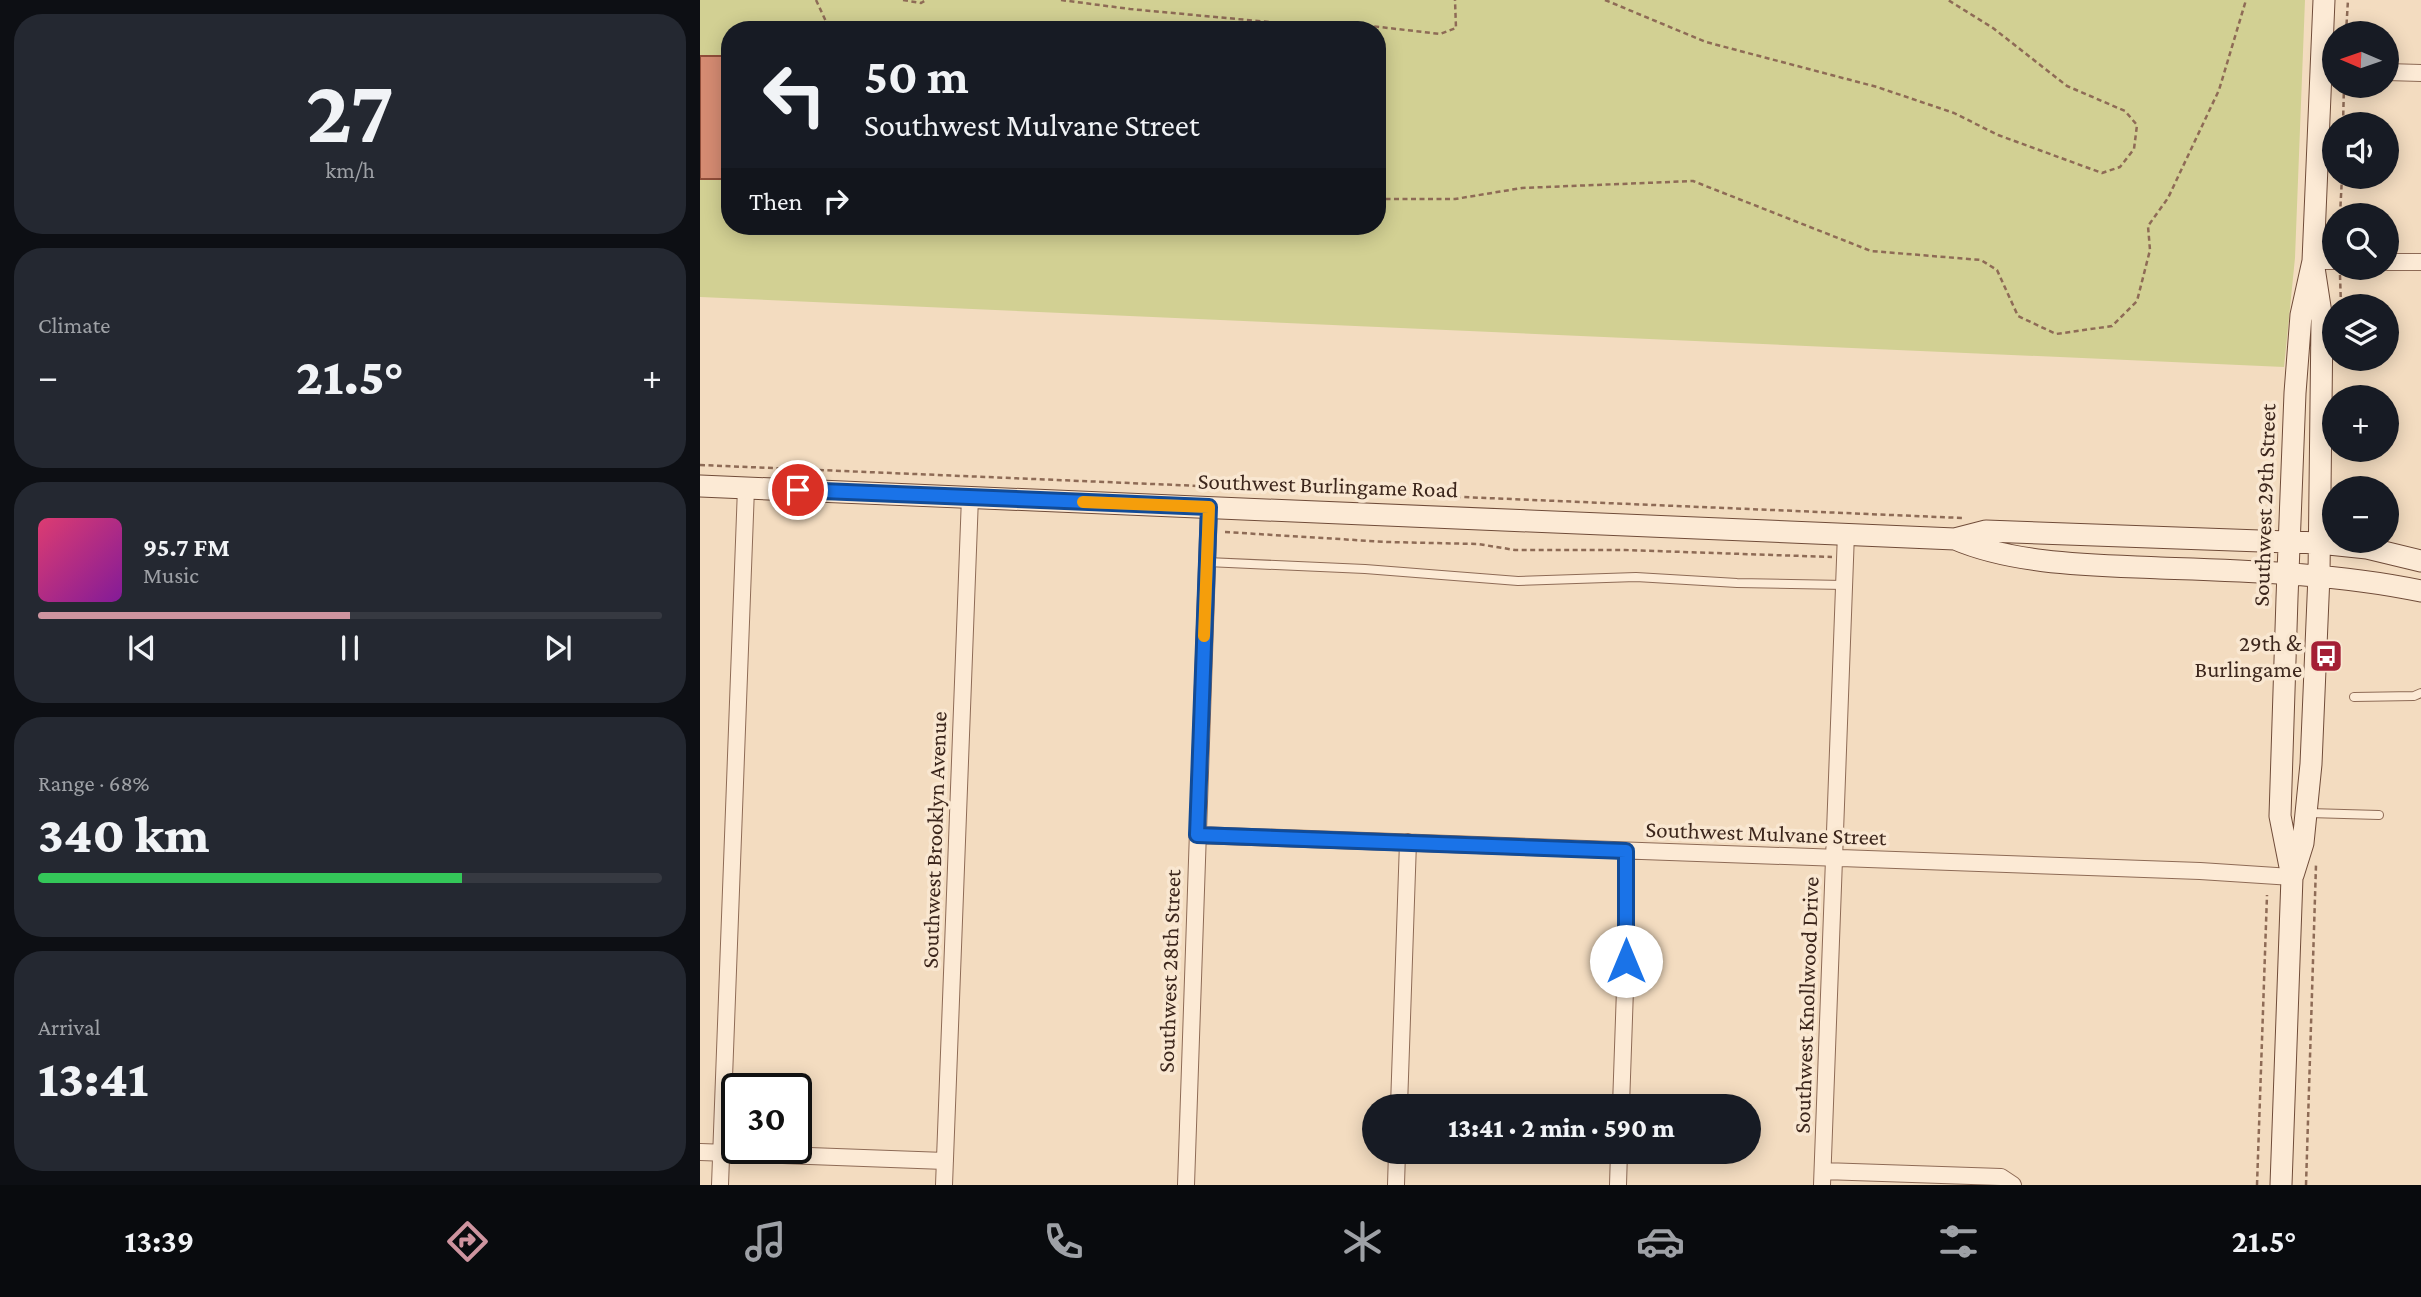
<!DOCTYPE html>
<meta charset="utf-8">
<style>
:root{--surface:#171b24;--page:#242831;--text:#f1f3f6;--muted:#9ea1a6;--line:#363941;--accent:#ce949f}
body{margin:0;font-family:"Crimson Pro",serif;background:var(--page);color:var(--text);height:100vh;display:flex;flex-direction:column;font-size:26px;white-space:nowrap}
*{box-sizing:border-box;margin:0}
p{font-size:23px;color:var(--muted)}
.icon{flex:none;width:38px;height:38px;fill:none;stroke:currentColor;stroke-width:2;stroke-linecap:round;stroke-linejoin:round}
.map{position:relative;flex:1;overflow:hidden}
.side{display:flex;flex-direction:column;gap:14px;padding:14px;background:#0d0f14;width:700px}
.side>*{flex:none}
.banner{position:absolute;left:21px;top:21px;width:665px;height:214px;border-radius:28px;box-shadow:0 4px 18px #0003;background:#171b24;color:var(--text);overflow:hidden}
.needle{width:46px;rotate:272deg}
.fabs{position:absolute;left:1622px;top:21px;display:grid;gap:14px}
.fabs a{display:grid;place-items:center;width:77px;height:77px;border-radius:50%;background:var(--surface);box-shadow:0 4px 18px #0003;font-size:35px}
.speed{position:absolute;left:21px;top:1073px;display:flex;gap:14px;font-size:35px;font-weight:700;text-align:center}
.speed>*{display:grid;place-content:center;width:91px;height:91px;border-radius:50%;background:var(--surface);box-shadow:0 4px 18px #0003;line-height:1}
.speed .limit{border:4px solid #111;border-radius:10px;background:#fff;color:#111}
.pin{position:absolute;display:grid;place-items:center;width:60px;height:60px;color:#fff;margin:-30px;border:4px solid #fff;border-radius:50%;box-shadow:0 2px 7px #0007}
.me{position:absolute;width:77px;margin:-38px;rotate:0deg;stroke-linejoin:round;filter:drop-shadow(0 0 5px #0008)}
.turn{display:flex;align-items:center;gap:24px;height:147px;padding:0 28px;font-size:32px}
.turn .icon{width:91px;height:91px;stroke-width:2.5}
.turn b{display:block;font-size:49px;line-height:60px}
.then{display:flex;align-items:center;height:66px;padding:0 28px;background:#0003;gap:14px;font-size:26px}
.big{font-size:52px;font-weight:800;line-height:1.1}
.side .card{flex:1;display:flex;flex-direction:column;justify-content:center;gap:10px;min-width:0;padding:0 24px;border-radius:28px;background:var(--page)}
.side .dial{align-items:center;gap:0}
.dial b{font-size:91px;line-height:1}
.song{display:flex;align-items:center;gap:21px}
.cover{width:84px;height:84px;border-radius:10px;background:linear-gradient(135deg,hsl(340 70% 55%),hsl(290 70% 35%))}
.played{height:7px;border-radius:4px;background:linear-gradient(90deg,var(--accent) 50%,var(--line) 50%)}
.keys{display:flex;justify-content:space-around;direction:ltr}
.heat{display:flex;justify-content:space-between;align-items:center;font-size:38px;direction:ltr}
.charge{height:10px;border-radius:5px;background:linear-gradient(90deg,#34c759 68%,var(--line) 0)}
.trip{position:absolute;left:662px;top:1094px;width:399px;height:70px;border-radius:35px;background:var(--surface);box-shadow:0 4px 18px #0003;font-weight:800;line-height:70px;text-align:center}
.tabs{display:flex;height:112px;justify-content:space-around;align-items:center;background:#090b0e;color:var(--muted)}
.tabs .icon{width:49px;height:49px}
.tabs .active{color:var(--accent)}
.tabs b{font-size:32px;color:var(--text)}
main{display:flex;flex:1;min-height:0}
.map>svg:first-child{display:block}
.green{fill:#d2d093;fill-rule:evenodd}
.building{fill:#d58b72;stroke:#904d39;stroke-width:2}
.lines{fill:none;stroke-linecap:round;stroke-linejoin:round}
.service-casing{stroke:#8e6b56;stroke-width:10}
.minor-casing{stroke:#8e6b56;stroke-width:18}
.secondary-casing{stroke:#704c39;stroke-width:23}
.path{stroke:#8e6b56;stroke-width:2.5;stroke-dasharray:5 3.5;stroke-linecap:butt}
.service{stroke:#fcead5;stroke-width:8}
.minor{stroke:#fcead5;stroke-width:16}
.secondary{stroke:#fcead5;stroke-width:21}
.route-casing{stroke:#114b97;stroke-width:18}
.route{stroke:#1a73e8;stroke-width:12}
.slow{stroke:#f59e0b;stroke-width:12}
.labels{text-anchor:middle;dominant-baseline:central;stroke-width:7;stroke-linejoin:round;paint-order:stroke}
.street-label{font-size:23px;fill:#3c261c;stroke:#f9e7d1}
.poi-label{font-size:23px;fill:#3c261c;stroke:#f9e7d1;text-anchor:end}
</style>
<main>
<section class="side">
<div class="card dial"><b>27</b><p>km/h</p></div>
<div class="card"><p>Climate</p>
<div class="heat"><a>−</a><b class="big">21.5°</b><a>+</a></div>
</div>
<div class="card">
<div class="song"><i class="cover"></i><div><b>95.7 FM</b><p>Music</p></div></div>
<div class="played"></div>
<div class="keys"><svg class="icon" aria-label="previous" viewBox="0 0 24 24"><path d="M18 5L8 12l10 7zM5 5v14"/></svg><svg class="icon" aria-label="pause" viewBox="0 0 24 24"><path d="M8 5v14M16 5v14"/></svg><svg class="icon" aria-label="next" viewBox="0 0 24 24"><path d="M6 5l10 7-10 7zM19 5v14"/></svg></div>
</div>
<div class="card"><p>Range · 68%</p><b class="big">340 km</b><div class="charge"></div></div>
<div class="card"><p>Arrival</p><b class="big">13:41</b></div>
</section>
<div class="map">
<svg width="1721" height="1185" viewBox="0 0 1721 1185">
<rect width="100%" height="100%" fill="#f3dcc0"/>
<path class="green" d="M0,0h1605l-10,258 -11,109 -1584,-70zM30,30h647v196h-647z"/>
<path class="building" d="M0,56h30v123h-30z"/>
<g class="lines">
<defs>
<path id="service" d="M507,562l158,7 153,12 118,-4 101,6 107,2
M1654,697l60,-1 7,-3
M1609,813l70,2"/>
<path id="minor" d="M1687,72l34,1
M1613,261h21
M1687,262h34
M497,835l1003,36 92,6
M699,1106l9,-264
M921,1106l5,-146v-109
M0,1152l245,9
M1123,1171l178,6 12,8
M20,1185l26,-697
M244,1185l26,-688
M486,1185l23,-678
M696,1185l1,-33
M918,1185l1,-33
M1122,1185l24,-652"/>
<path id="secondary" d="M0,486l1255,53 31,-8 333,12 48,5 54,13
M1255,539c61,26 140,26 205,29 88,3 175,5 261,23
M1593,875l10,-32 8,-79 8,-189 3,-255 -9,-59 11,-261
M1581,1185l11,-308 -12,-61 7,-218 8,-205 6,-78 12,-54"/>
</defs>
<use href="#service" class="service-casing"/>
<use href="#minor" class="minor-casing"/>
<use href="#secondary" class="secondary-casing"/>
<path class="path" d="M116,0l14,30
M203,0l18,3 5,-3
M361,0l69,9 150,14 91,3 69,8 16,-6 -1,-28
M905,0l101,42 171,45 77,26 44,22 104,38 18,-6 14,-18 3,-24 -12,-14 -58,-25 -74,-58 -45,-28
M1646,33l2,-33
M1643,124l1,-38
M677,199h78l67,-11 171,-7 178,70 110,9 16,10 21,46 38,18 56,-8 25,-25 13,-51 -2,-24 20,-28 51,-108 27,-90
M1640,215l2,-38
M1640,275l1,31
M0,465l1263,53
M525,532l162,10 91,2 37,6h110l207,7
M1557,1185l10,-290
M1606,1185l10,-320"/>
<use href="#service" class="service"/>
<use href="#minor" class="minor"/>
<use href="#secondary" class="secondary"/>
</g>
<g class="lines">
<defs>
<path id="route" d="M98,490l411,17 -12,328 429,16v110"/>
</defs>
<use href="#route" class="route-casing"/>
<use href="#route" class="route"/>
<path class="slow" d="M383,502l126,5 -5,129"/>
</g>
<defs>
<symbol id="bus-square" viewBox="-11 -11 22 22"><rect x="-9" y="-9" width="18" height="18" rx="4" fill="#a41f35" stroke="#f9e7d1"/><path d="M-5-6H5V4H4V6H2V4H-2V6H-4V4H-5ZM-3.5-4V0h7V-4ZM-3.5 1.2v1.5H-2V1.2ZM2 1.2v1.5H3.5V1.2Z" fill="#fff"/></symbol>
</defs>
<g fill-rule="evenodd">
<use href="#bus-square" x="1607" y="637" width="38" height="38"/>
</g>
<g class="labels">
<g class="street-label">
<text transform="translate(628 485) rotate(2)">Southwest Burlingame Road</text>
<text transform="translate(1564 505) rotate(-88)">Southwest 29th Street</text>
<text transform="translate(1066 833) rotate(2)">Southwest Mulvane Street</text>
<text transform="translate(234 840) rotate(-88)">Southwest Brooklyn Avenue</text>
<text transform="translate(469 971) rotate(-88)">Southwest 28th Street</text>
<text transform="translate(1106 1005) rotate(-88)">Southwest Knollwood Drive</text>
</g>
<g class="poi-label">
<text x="1602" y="643">29th &amp;<tspan x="1602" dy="26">Burlingame</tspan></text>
</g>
</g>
</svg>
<div class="fabs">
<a><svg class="needle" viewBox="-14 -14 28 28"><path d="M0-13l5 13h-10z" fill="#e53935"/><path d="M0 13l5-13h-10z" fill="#9ea1a6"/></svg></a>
<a><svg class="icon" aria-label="sound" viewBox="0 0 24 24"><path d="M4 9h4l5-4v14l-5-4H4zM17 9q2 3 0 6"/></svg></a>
<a><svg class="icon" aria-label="search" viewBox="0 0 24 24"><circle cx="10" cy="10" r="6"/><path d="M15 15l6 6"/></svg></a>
<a><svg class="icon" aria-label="layers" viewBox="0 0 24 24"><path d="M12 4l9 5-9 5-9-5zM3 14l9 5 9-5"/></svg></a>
<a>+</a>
<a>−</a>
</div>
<div class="speed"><div class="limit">30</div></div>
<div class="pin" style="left:98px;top:490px;background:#d93025"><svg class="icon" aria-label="arrive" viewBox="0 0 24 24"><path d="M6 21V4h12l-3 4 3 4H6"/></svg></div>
<svg class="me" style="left:926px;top:961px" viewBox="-20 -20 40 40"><circle r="19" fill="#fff"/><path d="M0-13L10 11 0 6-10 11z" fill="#1a73e8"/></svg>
<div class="trip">13:41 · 2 min · 590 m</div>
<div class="banner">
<div class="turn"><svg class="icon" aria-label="left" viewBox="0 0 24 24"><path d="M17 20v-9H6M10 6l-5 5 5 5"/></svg><div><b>50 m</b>Southwest Mulvane Street</div></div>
<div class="then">Then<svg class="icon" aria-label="right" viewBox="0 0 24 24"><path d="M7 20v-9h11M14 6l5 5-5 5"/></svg></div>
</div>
</div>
</main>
<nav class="tabs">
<b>13:39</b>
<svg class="icon active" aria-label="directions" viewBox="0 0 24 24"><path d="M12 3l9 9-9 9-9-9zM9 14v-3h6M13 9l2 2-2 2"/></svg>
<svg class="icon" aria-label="music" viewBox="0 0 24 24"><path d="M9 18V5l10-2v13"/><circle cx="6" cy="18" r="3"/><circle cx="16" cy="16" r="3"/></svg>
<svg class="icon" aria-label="phone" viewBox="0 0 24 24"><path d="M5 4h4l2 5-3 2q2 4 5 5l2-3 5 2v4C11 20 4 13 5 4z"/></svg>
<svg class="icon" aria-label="climate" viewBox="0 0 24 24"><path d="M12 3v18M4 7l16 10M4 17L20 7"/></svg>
<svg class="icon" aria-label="car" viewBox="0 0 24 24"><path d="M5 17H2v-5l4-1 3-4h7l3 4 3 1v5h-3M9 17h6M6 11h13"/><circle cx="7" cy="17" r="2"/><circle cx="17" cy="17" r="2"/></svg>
<svg class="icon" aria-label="filters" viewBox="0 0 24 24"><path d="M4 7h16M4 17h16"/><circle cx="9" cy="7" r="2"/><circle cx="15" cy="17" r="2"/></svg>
<b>21.5°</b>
</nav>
